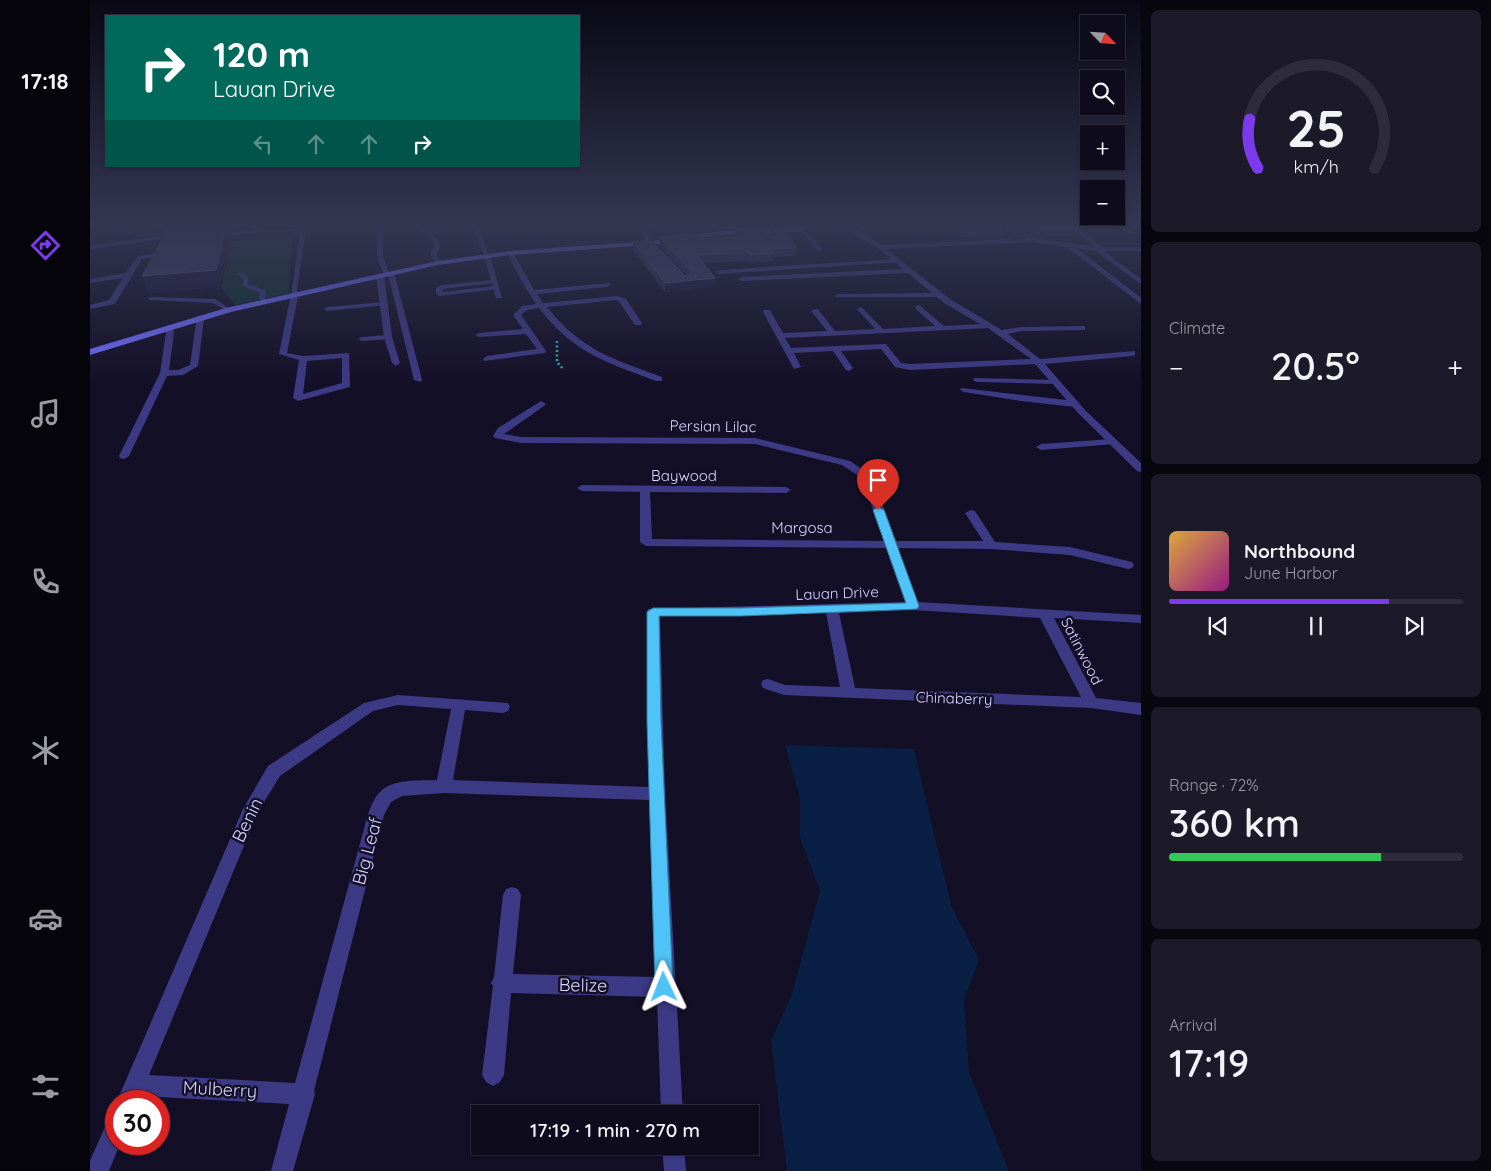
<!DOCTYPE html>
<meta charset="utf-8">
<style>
:root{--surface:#0e0b1c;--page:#1c1929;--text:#f1f3f6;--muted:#9b9ba3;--line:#2e2b3b;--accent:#7c3aed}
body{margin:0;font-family:Quicksand,sans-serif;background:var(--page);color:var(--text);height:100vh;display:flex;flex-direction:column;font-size:19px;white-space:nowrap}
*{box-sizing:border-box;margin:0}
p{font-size:16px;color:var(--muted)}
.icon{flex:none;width:28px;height:28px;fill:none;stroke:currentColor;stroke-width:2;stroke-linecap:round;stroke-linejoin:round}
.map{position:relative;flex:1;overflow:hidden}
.details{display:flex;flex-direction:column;gap:10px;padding:10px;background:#08060f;width:350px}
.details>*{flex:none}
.guide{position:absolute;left:15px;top:15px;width:475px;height:152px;border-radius:0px;box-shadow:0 1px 4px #0004,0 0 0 1px var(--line);background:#00695c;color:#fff;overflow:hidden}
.needle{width:32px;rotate:115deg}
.controls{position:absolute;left:990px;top:15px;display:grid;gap:10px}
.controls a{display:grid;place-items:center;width:45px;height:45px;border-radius:0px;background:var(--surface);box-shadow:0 1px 4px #0004,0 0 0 1px var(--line);font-size:25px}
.speed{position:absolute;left:15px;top:1090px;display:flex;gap:10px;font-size:25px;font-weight:700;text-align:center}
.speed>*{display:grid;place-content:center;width:65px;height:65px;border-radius:50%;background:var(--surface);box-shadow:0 1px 4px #0004,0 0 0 1px var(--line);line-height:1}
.speed .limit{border:8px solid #d22;background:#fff;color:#111}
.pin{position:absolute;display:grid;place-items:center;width:42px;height:42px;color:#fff;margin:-51px -21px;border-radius:50% 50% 50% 0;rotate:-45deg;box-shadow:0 0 5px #0007}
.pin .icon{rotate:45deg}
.me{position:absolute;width:55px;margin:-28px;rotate:358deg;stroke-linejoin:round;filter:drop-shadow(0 0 4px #0008)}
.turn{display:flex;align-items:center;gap:18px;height:105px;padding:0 25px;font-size:22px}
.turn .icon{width:65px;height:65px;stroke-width:2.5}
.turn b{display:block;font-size:35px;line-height:42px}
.lanes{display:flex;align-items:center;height:48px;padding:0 25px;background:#0003;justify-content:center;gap:25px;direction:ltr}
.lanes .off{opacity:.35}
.big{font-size:38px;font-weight:600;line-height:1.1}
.details .widget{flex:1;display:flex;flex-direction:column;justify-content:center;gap:8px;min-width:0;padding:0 18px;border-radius:8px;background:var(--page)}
.details .dial{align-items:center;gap:0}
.dial svg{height:130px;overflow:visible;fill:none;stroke:var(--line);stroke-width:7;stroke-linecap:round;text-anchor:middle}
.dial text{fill:var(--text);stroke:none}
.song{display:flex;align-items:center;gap:15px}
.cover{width:60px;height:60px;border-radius:8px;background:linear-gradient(135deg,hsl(40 70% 55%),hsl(310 70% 35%))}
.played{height:5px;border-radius:2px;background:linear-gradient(90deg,var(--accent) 75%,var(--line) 75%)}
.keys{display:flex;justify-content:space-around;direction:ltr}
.heat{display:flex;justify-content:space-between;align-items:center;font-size:28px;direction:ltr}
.charge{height:8px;border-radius:4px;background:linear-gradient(90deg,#34c759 72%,var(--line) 0)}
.trip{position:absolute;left:381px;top:1105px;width:288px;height:50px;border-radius:0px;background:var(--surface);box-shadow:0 1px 4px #0004,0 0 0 1px var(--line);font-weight:600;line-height:50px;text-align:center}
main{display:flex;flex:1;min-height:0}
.tab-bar{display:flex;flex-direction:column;width:90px;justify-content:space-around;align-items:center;background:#06040b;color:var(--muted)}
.tab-bar .icon{width:35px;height:35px}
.tab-bar .on{color:var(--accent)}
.tab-bar b{font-size:22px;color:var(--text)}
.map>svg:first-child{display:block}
.green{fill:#12302f}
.water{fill:#0a1f44}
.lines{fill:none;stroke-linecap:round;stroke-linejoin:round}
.path{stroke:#2fb8b0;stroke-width:2.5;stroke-dasharray:2 2.5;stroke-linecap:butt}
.lane{fill:#3d3a85;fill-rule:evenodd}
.street{fill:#3d3a85;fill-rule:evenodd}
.secondary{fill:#6f6bff;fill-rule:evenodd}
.wall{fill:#312854}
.shaded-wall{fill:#1d163a}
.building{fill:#433a66;stroke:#5a527e}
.route{fill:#4fc3f7;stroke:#337fa1}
.labels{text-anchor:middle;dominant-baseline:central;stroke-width:5;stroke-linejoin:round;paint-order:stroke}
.street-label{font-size:15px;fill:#d9d4ff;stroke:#130f26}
.near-street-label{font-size:18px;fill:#d9d4ff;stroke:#130f26}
</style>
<main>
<nav class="tab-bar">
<b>17:18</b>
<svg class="icon on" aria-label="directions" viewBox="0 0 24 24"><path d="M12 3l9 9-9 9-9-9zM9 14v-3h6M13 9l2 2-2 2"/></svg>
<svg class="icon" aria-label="music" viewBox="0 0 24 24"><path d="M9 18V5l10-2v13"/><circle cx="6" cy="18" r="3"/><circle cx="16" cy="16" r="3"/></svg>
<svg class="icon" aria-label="phone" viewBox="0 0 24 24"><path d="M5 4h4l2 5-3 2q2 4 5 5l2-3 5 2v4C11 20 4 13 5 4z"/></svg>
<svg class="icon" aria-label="climate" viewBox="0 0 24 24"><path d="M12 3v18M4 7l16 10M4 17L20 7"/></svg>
<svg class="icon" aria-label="car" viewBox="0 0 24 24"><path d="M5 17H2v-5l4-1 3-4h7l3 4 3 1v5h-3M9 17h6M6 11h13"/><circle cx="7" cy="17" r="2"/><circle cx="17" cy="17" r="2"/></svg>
<svg class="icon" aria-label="filters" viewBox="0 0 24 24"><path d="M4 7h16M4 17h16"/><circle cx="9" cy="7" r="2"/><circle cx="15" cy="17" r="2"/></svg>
</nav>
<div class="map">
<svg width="1051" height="1171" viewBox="0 0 1051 1171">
<rect width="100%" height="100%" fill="#130f26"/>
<path class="green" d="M202,237l-3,56 -54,12 -14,-17 10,-47z"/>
<path class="water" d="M695,745l129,4 37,156 28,55 -15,40 5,72 40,99h-222l-16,-130 21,-47 28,-103 -20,-53v-40z"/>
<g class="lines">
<path class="path" d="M467,341v21l7,8"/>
<path class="lane" d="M153,222h7l14,8 36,-2 1,-6h6l-11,75 -5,-1 9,-65 -84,5 -3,-2 3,-2 41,-2z
M288,222l5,1v33l5,15 6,1 28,108 -1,2 -7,-2 -26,-106 -5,-1 -6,-17z
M548,222h6l7,17 10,12v2h-4l-12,-14z
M386,224l3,2 10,31 -5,-1 -11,-30z
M68,226l22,5 1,1 -3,2 -22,-5z
M925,226h4l16,13v2h-4l-16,-13z
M706,229c12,0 19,12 26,20v2h-4l-13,-15 -9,-5z
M87,234l2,3 -89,12v-4z
M808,259l3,2 -1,1 -181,12 -3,-2 3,-2z
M149,273h4l5,4v7l18,7 -1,7 3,4 -1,1h-4l-4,-5 1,-5 -17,-7v-7l-5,-5z
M403,280l2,1v2l-52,6 -1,3 53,-6 2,1v2l-58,7 -3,-2v-6l6,-3z
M748,294l102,-1 3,2 -3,2h-104l-1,-1z
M61,297l64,2 17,11 -5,1 -14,-8 -64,-3 -1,-1z
M295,302l2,1v2l-60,6 -3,-2 3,-2z
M298,335h3v4l-29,2 -4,-2 4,-2z
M884,378l83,2 4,2 -4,2 -80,-2 -4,-2z
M871,388l114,13 4,3 -4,3 -54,-6 -57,-9 -4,-2z
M1022,439l3,1v4l-74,6 -5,-3 5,-3z"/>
<path class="street" d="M765,222h71l-74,4 29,19 152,-7 60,8 -30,-24h7l32,25h39v4h-37l37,28v5l-46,-33 -18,-3 64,50v6l-74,-57 -34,-5 -147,7 64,50 52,31 20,-3 63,-1v4h-3l-60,1 -14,3 32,25 95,-8v4l-3,1 -87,8 40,46 56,53v9l-4,-1 -58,-57 -44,-50 -125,6 -15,-3 -14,-18 -40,2 12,17 -4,3 -3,-1 -13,-19 -39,2 7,14 -7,2 -31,-57 1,-2h6l13,23 44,-2 -16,-20 4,-2h3l17,22 40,-2 -18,-20 4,-2 22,22 52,-3 -19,-17 -1,-2 4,-2 25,21 36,-2 -36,-21 -36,-30 -166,8 -4,-2 4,-2 161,-8 -25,-21 -34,-21 -37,1 -3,-2 3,-2zM898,328l43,31 -121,5 -9,-1 -15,-19h-3l-92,4 -6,-10z
M1013,222h10l23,11 -5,1z
M328,228c10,0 18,7 22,16l-3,11 3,9h-4l-5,-9 3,-11 -4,-7 -12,-7z
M420,251l3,2 21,37 76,-7 1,2 -4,2 -70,7 6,9 75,-7 8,3 16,24 -1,2h-6l-15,-22 -3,-3 -70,7c34,43 66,52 115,70v4h-6c-50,-19 -83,-28 -117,-73l-12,2 -6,5 25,36 -1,2 -61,8 -1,-2 4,-3 50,-7 -11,-15 -47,3 -4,-2 4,-2 44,-4 -10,-14 9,-9 14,-2 -14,-22 -15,-29z
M73,252l3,2 -1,1 -23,4 -27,45 -25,5v-4l19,-5 14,-22 -33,5v-4l36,-6 12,-17z
M397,254l3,2 12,42h-6l-12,-42z
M290,273l4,2 8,62 8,26 -4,3 -4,-3 -8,-26 -8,-62z
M201,294l7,2 -11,57 16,3 46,-3 1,34 -52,14 -5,-3 6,-38 -20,-6zM252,358v25l-39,11 4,-33z
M107,316l7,2 -6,48 -15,9 -16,1 -38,80 -5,3 -4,-1 -1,-2 41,-83 6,-41 -2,-5 7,-2 3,7 -5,38h9l12,-5z
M451,401l5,3 -2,2 -40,28 17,3 234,1 95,23 22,15 24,65h87l-18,-28 6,-3 4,1 20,31 75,5 62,15 2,3 -2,3 -4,1 -58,-14 -79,-6 -93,-1 20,54 223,13v8l-87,-5 42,80 45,5v12l-50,-7 -307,-13 -21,-7 -2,-4 2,-4 5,-1 17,6 55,2 -14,-74 -166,3 5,178 18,320h-22l-4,-117 -146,-4 -7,82 -4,7 -7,4 -7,-4 -4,-7 11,-89 -2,-3 3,-6 9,-82 3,-6 6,-2 6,2 3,6 -8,79 143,3 -7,-177 -205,-7 -42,3 -11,6 -7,13 -70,276 1,3 -22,77h-22l18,-67 -148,-8 -2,5h-22l126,-292 25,-43 96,-63 34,-8 110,8 2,4 -2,4 -5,2 -38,-3 -12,70 196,7 -2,-175 1,-3 257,-7 -19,-54 -240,-2 -6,-4v-50l-58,-1 -5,-3 5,-3 204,2 5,3 -5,3 -136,-1 2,47 232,2 -22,-63 -20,-13 -87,-21 -234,-1 -26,-5 -2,-2 5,-8zM823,610l127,8 41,79 -226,-9 -16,-75zM308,705l53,4 -14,71c-17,1 -45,-2 -58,13 -5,5 -8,14 -11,21l-73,269 -146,-8 109,-263 22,-36 93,-65z
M26,1117v27h4l-11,27h-19v-10l18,-41z
M572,1146h22l2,25h-22z"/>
<path class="secondary" d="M713,222h6l1,5 -9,5 -80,3 -70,10 -141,10 -72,10 -207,47 -141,43v-6l136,-41 212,-47 72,-10 141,-10 70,-10 79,-3 4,-2z"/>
</g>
<path class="wall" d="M68,222h75l-1,7 -3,1 2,7 -11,50 -72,6 21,-66z
M335,222h25l1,9 -16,2 -9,-5z
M555,222h45v12l12,5 34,-2 -1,-1 1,-7 32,8h4l-2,-1 1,-8 13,7 12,13 -1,8 -22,1v4l-24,2 -2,-2 -44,2 12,15 -1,9 -49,5 -32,-42v-8l52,34h2l-27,-30v-8l-6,1z
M870,222h31l13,11 -1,3 -43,1z
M909,222h71l9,7 -2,7h-43l-14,-11h-3l7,5 -2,6h-6z"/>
<path class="shaded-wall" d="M0,222h53v8l-53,6z
M137,222l4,15 -11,50 -72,6 -6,-17z
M140,222h3l-1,7z
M600,222v12l-36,5 1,-12z
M361,224v7l-16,2 -1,-8z
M625,278l-1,9 -49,5v-9z"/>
<path class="building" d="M137,222l-11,48 -74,6 28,-51z
M339,222h21l1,2 -17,1z
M562,222h38l-35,5z
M871,222h30l13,11h-43z
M918,222h8v1l8,7h-7z
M937,222h43l9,7 -43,1z
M663,228h9l6,9h9l1,-5 -7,-4h12l1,7 5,1 7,12 -26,1 4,4 -24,2 -2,-3 -51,3 18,23 -50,5 -32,-41 18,-2 34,36h6v-5l-31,-33 36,-5 6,6 39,-2 -5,-8z"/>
<linearGradient id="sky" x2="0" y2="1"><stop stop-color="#0a0815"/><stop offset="0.58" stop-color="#333752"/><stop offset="1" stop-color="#333752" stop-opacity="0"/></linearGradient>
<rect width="1051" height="386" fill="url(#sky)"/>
<path class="route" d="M788,507l6,3 35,96 -2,3 -176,7h-82l2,106 12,265 -2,6 -7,3 -6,-3 -3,-6 -8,-265v-110l6,-4h88l165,-5 -33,-93z"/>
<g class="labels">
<g class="street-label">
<text transform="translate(623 426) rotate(1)">Persian Lilac</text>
<text x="594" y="475">Baywood</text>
<text x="712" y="527">Margosa</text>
<text transform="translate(747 593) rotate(-2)">Lauan Drive</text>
<text transform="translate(992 651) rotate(63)">Satinwood</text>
<text transform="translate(864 698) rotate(2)">Chinaberry</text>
</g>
<g class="near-street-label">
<text transform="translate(157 820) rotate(-64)">Benin</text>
<text transform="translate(277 851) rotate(-75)">Big Leaf</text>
<text transform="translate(493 985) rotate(1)">Belize</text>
<text transform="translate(130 1089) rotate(3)">Mulberry</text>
</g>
</g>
</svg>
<div class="controls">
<a><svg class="needle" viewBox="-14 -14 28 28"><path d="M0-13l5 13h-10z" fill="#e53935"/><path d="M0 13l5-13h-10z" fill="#9b9ba3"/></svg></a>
<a><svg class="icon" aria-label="search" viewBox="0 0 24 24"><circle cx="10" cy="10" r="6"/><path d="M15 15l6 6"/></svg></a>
<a>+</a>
<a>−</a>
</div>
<div class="speed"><div class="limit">30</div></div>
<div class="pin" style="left:788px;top:510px;background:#d93025"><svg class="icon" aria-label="arrive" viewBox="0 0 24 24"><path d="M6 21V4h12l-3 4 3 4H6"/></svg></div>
<svg class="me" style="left:574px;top:987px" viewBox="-20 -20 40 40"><path d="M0-17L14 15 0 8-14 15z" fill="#4fc3f7" stroke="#fff" stroke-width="4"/></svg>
<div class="trip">17:19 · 1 min · 270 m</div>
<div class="guide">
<div class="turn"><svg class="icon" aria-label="right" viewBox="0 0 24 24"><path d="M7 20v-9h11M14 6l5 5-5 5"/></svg><div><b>120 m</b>Lauan Drive</div></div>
<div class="lanes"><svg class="icon off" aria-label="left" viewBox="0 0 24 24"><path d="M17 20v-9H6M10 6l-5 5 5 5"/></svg><svg class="icon off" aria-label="ahead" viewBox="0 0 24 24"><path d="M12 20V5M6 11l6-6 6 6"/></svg><svg class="icon off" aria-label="ahead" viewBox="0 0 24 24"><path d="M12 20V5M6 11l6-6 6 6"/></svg><svg class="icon" aria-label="right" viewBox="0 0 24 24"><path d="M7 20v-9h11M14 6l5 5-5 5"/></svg></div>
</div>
</div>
<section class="details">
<div class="widget dial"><svg viewBox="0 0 100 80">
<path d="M14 69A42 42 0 1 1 86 69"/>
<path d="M14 69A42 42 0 0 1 9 39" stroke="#7c3aed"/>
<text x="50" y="56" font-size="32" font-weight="700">25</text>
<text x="50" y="72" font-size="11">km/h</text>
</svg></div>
<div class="widget"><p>Climate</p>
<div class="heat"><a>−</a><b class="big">20.5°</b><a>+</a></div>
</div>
<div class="widget">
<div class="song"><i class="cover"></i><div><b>Northbound</b><p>June Harbor</p></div></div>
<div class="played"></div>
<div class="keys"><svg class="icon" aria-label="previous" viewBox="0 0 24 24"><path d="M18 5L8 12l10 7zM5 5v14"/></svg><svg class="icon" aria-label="pause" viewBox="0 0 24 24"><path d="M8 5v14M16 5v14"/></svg><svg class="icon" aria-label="next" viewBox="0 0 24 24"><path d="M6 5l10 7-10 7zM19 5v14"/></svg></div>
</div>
<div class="widget"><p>Range · 72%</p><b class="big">360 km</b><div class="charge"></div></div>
<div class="widget"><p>Arrival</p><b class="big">17:19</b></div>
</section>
</main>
